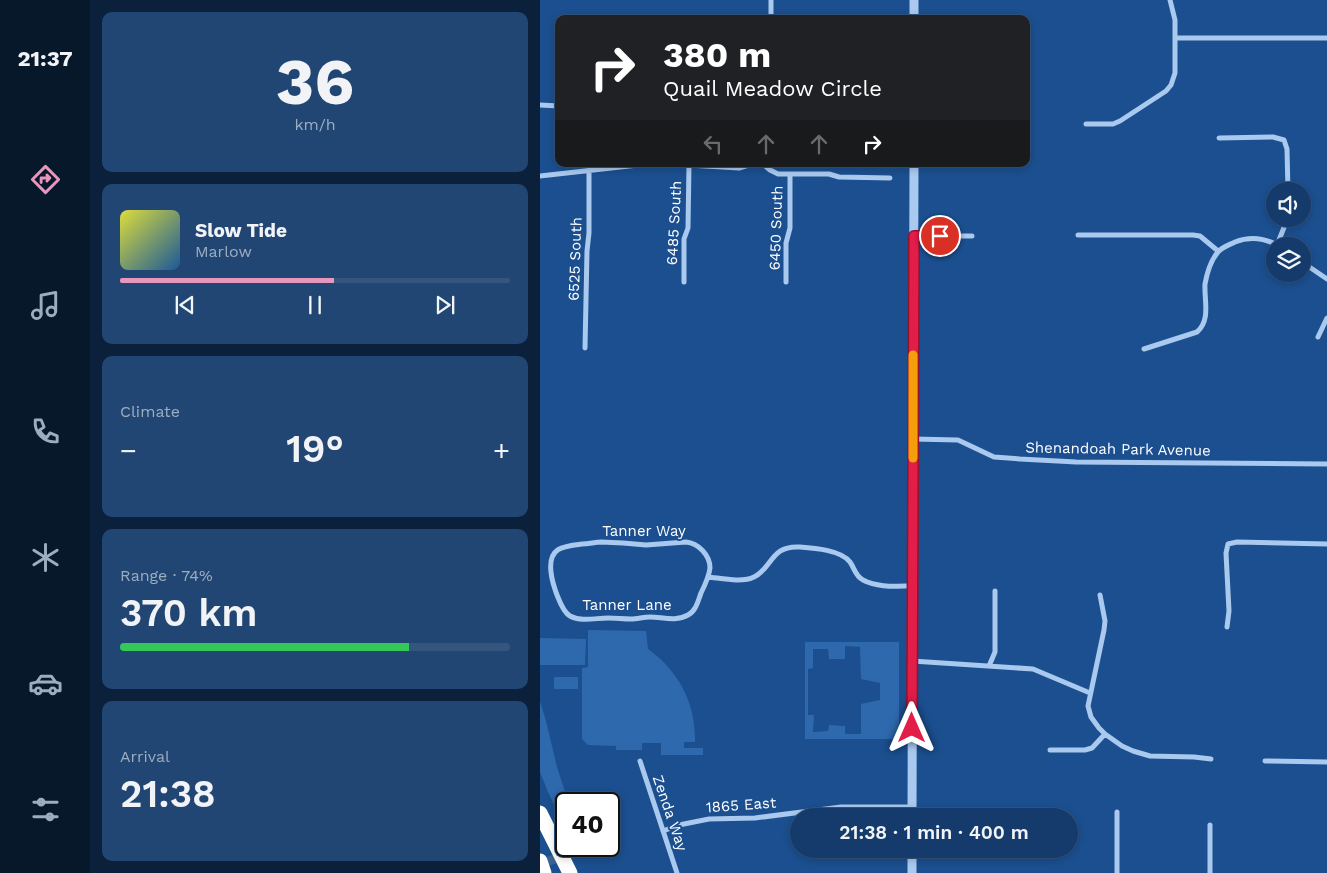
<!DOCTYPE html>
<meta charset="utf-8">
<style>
:root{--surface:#143b6b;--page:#214673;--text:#f1f3f6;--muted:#9dadc1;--line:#33557e;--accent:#e797bd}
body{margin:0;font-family:"Work Sans",sans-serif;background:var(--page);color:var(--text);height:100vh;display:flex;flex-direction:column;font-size:19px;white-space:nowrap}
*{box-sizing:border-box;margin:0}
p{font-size:16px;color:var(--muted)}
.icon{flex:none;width:28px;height:28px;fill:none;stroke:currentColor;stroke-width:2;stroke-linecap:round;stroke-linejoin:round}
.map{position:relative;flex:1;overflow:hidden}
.panel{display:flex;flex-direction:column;gap:12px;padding:12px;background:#0b203b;width:450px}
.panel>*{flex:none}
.guide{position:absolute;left:15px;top:15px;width:475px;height:152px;border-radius:10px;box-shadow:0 2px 8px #0003,0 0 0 1px var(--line);background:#202124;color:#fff;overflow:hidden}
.controls{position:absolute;left:726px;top:182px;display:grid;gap:10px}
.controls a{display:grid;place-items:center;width:45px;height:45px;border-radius:50%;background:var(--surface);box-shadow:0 2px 8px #0003,0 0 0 1px var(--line);font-size:25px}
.speed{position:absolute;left:15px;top:792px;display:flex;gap:10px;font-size:25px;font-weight:700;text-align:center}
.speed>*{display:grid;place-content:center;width:65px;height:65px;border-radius:50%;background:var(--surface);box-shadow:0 2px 8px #0003,0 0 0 1px var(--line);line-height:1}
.speed .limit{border:2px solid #111;border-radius:8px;background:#fff;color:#111}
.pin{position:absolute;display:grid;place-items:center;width:42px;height:42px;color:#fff;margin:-21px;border:2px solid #fff;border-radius:50%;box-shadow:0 1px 5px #0007}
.me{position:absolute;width:55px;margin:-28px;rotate:0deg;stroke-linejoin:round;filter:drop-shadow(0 0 4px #0008)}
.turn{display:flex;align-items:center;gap:18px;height:105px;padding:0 25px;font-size:22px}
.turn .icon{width:65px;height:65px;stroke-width:2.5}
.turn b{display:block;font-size:35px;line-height:42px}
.lanes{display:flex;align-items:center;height:48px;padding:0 25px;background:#0003;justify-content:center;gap:25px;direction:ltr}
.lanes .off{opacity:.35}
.big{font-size:38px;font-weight:600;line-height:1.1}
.panel .card{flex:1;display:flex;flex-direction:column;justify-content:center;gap:8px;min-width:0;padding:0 18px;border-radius:10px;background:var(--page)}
.panel .dial{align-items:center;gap:0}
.dial b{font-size:65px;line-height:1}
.song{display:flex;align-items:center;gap:15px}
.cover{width:60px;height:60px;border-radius:8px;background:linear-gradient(135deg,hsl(60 70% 55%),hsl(210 70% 35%))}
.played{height:5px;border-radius:2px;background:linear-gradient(90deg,var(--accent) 55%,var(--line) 55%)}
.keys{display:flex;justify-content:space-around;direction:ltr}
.heat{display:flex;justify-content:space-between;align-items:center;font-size:28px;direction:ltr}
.charge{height:8px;border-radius:4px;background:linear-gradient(90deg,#34c759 74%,var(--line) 0)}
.trip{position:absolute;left:250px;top:808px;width:288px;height:50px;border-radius:25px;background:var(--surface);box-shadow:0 2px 8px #0003,0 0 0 1px var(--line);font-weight:600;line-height:50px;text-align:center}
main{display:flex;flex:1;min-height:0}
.dock{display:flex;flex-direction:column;width:90px;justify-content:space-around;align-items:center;background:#08182b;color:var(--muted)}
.dock .icon{width:35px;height:35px}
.dock .selected{color:var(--accent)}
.dock b{font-size:22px;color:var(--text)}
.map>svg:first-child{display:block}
.green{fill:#2e69ad;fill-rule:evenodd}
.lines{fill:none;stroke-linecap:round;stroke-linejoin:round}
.canal{stroke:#3c6290;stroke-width:9}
.minor{stroke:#a9c9ee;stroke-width:5}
.tertiary{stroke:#a9c9ee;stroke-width:9}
.motorway{stroke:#fff;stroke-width:15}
.route-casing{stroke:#92132f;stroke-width:12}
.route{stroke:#e11d48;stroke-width:9}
.slow{stroke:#f59e0b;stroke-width:9}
.labels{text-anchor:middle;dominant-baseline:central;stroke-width:4;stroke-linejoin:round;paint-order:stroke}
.street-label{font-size:15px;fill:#fff;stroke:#1b4f8f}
</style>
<main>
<nav class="dock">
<b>21:37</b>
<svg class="icon selected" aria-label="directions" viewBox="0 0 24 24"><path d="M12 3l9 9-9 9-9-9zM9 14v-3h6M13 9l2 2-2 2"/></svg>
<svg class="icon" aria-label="music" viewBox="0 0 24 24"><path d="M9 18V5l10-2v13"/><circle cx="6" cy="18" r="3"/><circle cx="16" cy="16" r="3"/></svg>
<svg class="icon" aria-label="phone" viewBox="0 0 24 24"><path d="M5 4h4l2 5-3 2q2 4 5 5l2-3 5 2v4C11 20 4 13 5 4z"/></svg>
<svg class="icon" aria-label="climate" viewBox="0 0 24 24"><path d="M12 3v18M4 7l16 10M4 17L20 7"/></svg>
<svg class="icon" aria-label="car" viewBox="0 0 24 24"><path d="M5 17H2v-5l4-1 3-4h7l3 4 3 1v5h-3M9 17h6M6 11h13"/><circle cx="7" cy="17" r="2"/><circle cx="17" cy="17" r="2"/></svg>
<svg class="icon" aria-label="filters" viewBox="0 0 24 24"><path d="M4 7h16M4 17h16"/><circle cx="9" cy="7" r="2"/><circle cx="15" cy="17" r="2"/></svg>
</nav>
<section class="panel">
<div class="card dial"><b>36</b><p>km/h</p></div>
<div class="card">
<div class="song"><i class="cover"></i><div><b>Slow Tide</b><p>Marlow</p></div></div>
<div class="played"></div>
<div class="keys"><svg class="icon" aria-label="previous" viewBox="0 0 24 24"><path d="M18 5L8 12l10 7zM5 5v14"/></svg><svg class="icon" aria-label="pause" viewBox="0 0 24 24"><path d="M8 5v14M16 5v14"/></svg><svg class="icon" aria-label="next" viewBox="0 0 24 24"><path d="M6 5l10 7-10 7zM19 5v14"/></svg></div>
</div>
<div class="card"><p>Climate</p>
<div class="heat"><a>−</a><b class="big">19°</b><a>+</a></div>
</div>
<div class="card"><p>Range · 74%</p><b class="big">370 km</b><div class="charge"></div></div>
<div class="card"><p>Arrival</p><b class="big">21:38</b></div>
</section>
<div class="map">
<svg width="787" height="873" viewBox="0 0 787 873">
<rect width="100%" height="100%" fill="#1b4f8f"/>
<path class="green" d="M48,630l58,1 2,18c31,22 48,55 47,93h-11v6h19v7h-42v-12h-19v7h-26v-4l-28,-1 -6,-6v-71l6,-1z
M0,638l46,1 -1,26h-45z
M265,642h94v97h-94zM305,646l15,1 1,32 19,4v17l-19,4v30h-16v-8l-16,-1 -1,6 -15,1 1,-17h-6v-46l5,-1v-19h15l1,10h16z
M14,677h24v12h-24z
M0,701l6,20 11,46 12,37h-3v26l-18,-38 -8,-20z"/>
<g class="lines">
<path class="canal" d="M0,864l53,-18"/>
<path class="minor" d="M231,0v19
M231,17h143
M635,38h152
M0,105l19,1
M546,124h27l7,-3 46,-30 5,-6 4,-12v-53l-5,-20
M679,138l54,-1 11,3 3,9 1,42
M223,164l7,6 8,4h51l10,3 51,1
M0,176l98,-11 33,-1 68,4 13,-4
M538,235h115l7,1 18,15
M374,236h58
M737,245l8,-20 1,-6
M762,262l25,17
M144,282v-43l4,-11 1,-63
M246,282v-39l4,-15v-54
M778,337l9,-19
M45,348l2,-97 2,-18v-63
M604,349l53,-17c14,-12 7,-32 8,-48 2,-11 6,-24 13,-32 4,-5 11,-7 17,-10 15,-6 30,-4 44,4
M373,439l45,1 36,17 26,2 56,3 251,2
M61,542l22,1 23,2 40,-3c12,1 24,13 24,26 -1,9 -5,17 -9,25 -3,8 -5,18 -13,22 -12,7 -26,2 -38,2 -6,0 -13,2 -19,2 -8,0 -15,-1 -23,-1 -12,0 -27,4 -38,-2 -9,-5 -18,-33 -19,-44 -3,-25 13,-26 31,-28 7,0 13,-2 19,-2z
M168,577c12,1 34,6 46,0 19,-9 16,-32 46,-30 14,1 41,3 50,15 5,7 5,14 13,18 15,8 34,6 50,6
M560,595l5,26 -1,9 -16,76 3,11 8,11 6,6 17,12 11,5 17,5 44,1 17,2
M687,627l2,-16 -3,-58 2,-9 9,-2 90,2
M372,661l121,8 57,24
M449,666l6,-14v-61
M510,750h35l7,-2 13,-14
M100,761l37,112
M725,761l62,1
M577,812v61
M670,825v48
M123,831l16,-6 30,-6 46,-1 86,-11h71
M372,855l76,1"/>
<path class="tertiary" d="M374,19v-19
M372,816l2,-652
M372,873v-24"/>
<path class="motorway" d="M0,813l30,60
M0,861l4,12"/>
</g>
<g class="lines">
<defs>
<path id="route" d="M372,728l2,-492h26"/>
</defs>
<use href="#route" class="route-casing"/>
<use href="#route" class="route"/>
<path class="slow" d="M373,458v-103"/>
</g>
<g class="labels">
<g class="street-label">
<text transform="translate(134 223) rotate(-87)">6485 South</text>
<text transform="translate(236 228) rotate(-88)">6450 South</text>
<text transform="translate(35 259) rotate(-88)">6525 South</text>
<text transform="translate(578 449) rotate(1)">Shenandoah Park Avenue</text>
<text x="104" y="531">Tanner Way</text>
<text x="87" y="605">Tanner Lane</text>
<text transform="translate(201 805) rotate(-4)">1865 East</text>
<text transform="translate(130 813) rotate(71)">Zenda Way</text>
</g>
</g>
</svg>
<div class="controls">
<a><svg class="icon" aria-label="sound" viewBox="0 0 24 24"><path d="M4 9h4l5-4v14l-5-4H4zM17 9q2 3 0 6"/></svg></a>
<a><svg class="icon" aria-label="layers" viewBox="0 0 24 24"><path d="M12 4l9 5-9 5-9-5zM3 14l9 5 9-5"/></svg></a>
</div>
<div class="speed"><div class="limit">40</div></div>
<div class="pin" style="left:400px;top:236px;background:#d93025"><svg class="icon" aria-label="arrive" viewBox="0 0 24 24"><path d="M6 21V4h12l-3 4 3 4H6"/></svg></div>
<svg class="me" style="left:372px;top:728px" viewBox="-20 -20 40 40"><path d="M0-17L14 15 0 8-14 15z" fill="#e11d48" stroke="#fff" stroke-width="4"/></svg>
<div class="trip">21:38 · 1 min · 400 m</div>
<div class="guide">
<div class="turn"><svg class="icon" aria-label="right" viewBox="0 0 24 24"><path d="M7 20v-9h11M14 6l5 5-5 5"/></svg><div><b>380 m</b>Quail Meadow Circle</div></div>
<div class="lanes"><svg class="icon off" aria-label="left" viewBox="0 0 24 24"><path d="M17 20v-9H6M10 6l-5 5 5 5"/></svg><svg class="icon off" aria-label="ahead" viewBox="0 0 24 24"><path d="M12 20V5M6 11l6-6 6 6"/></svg><svg class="icon off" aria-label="ahead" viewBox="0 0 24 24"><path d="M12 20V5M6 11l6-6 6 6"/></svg><svg class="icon" aria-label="right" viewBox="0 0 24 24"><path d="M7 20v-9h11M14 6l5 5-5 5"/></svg></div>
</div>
</div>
</main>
